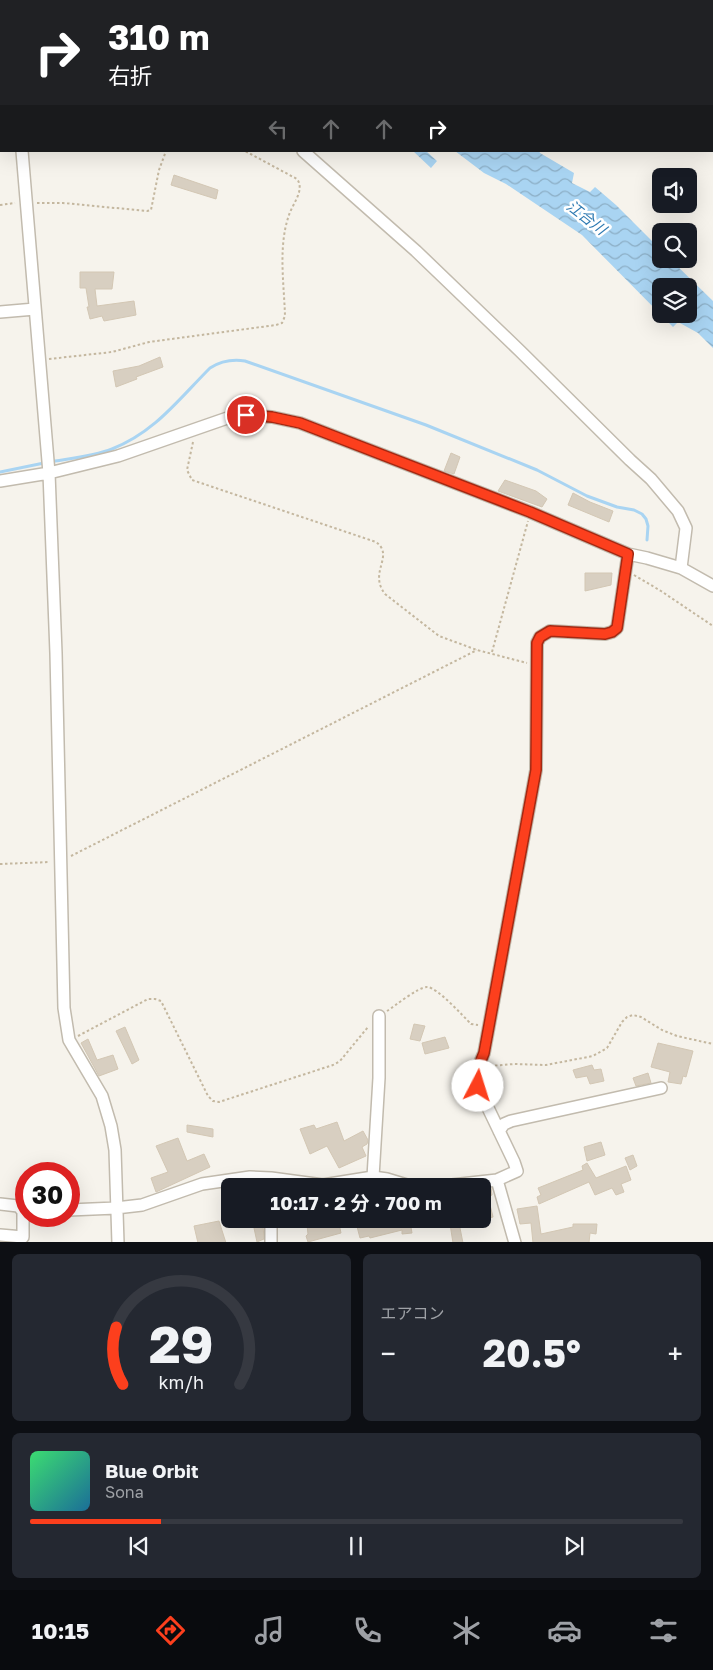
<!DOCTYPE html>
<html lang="ja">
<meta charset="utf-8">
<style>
:root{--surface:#171b24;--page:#242831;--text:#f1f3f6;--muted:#9ea1a6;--line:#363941;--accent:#fc3f1d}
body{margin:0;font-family:"Golos Text","Noto Sans JP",sans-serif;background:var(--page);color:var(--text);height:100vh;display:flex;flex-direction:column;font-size:19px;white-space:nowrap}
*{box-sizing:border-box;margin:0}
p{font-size:16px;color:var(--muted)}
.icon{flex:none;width:28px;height:28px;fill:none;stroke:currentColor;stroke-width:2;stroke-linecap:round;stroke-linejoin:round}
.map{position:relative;height:1242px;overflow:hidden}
.panel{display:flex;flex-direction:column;gap:12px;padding:12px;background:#0d0f14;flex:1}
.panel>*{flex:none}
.guide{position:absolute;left:0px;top:0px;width:714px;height:152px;box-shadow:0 5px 20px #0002;background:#202124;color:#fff;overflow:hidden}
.buttons{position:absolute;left:652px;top:168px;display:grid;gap:10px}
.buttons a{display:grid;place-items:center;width:45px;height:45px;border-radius:8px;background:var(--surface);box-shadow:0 5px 20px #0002;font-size:25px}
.speed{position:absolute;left:15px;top:1162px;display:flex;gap:10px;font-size:25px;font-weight:700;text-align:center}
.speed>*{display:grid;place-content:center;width:65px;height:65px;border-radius:50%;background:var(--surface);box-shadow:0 5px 20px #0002;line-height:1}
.speed .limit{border:8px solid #d22;background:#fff;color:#111}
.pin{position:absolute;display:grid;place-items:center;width:42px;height:42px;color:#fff;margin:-21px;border:2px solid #fff;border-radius:50%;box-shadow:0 1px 5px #0007}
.me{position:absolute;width:55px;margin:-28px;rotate:5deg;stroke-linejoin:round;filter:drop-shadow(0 0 4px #0008)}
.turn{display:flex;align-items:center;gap:18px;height:105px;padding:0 25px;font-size:22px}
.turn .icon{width:65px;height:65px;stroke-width:2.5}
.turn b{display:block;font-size:35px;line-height:42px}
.lanes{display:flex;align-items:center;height:48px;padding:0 25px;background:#0003;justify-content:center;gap:25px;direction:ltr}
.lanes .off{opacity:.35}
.big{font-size:38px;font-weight:700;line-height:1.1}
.panel .widget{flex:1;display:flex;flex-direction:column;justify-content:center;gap:8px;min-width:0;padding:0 18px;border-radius:8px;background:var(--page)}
.panel .dial{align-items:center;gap:0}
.dial svg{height:130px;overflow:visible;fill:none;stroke:var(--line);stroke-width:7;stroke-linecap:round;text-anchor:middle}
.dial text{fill:var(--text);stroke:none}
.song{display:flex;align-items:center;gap:15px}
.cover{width:60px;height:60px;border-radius:8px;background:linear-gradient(135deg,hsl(140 70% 55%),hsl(200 70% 35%))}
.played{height:5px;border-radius:2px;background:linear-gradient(90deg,var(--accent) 20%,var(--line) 20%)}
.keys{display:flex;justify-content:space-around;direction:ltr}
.heat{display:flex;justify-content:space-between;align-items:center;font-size:28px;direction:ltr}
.panel .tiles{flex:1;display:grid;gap:12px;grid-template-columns:1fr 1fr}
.widget:last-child{grid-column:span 2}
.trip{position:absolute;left:221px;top:1178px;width:270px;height:50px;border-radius:8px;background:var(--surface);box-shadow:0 5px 20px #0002;font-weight:700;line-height:50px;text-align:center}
.tabs{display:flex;height:80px;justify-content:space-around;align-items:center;background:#090b0e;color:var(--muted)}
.tabs .icon{width:35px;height:35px}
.tabs .on{color:var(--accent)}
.tabs b{font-size:22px;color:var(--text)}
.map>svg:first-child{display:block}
.water{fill:url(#water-waves);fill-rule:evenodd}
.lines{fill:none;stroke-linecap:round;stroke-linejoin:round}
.stream{stroke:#a9d4f2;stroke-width:3}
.building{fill:#d8cfc1;stroke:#d3c7b4}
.minor-casing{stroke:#c2bbae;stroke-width:14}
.path{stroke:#c4b79f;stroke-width:2;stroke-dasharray:2.5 2.5;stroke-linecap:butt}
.minor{stroke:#fff;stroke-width:11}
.route-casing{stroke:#a42913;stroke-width:12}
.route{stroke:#fc3f1d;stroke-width:9}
.labels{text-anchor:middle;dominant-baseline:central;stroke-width:5;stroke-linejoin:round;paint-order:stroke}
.water-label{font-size:15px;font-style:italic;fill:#2e7ab2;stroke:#fff}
</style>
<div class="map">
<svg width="713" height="1243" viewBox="0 0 713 1243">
<defs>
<pattern id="water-waves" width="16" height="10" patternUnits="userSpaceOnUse" patternTransform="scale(1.25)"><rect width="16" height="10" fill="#a9d4f2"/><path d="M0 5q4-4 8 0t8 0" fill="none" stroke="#8caec5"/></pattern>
</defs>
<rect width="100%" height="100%" fill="#f6f3ec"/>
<path class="water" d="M413,151h13l11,10 -6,7z
M455,151h84l1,2 34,20 -2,10 18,9 5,-5 21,18 45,45v9h9l43,42v47l-15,-15 -20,-11 -5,5 -91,-92 -76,-51 -22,-11zM661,286h28v28h-28z"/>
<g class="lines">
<path class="stream" d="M55,461c19,-3 39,-5 57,-12 43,-17 66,-49 98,-81 11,-7 22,-9 35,-7l181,64 111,45 50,26 30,11 17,3 8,4 4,5 2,7 -1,14
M0,472l44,-9"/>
</g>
<path class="building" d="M174,175l44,15 -2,9 -45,-14z
M80,272h34l-2,17h-17l2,17 37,-5 2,14 -32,6 -2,-5 -12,3 -3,-12h2l-3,-19h-6z
M160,357l3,10 -27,10 1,2 -21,8 -3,-16 26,-5z
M451,453l9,4 -6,17 -10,-3z
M505,480l31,11 11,8 -5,8 -44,-16z
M573,493l17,9 23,9 -4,11 -41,-17z
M585,573h27l-1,12 -26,6z
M414,1024l11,2 -5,15 -10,-2z
M125,1027l14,33 -7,4 -16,-33z
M445,1037l4,11 -24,6 -3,-11z
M88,1039l9,21 16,-5 5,14 -19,7 -18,-33z
M658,1043l35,8 -7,26 -3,-1 -2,8 -13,-2 2,-10 -19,-5z
M592,1065l2,5 7,-1 3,12 -14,3 -3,-8 -11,2 -3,-8z
M648,1073l3,10 -15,3 -3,-8z
M337,1122l7,19 19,-10 5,9 -1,4 -5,3 4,9 -27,12 -12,-22 -17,8 -10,-25 14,-4 2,4z
M187,1125l26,4v8l-26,-5z
M178,1138l9,23 17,-7 6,13 -54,25 -5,-14 17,-6 -12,-26z
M601,1142l4,13 -18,6 -3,-14z
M633,1155l4,11 -7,4 -5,-12z
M587,1163l9,15 30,-12 5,14 -10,4 3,8 -8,3 -4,-7 -17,7 -6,-13 -50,22 -2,-7 4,-2 -3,-7 45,-18 -1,-4z
M491,1188l1,7 -4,2 5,20 -11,3v-31z
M537,1206l4,28 32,-7v-3h24l-1,10 -6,-1 -1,10h-56l-2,-20 -11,1 -3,-15z
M334,1219h4l3,14 -33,9 -2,-6 2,-2 -1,-9z
M355,1219h19l1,3 16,-3h45v4l-25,4 1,6 -10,1v-4l-32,8 -1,-2 -9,2z
M219,1221l7,22h-28l-4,-17z
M459,1223l4,20h-10l-3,-19z
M263,1225l1,14 -7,3 -3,-14z"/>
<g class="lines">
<defs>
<path id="minor" d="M0,14h1
M0,31l1,1
M22,151l27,322 7,180 8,355 5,32 33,56 9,30 4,24 3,93
M303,151l113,100 104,100 110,109 21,19 27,32 8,17 -5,40
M0,312l35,-3
M0,481l49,-8 69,-17 118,-41 36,2 28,6 230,89 98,42 19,4 34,10 32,18
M499,1131l5,-7 7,-3 150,-33
M373,1177l6,-99v-62
M497,1180l20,-9 -3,-9 -36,-75v-20l6,-14 52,-283 1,-127 3,-6 10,-6 55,3 7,-2 5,-4 11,-74
M443,1186l54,-6 18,63
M0,1204l18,2 5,5v26l-23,-2
M69,1210l47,-2 26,-3 60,-21 48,-7 21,1 52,7 50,-8 14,2 23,7
M271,1243v-24"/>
</defs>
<use href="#minor" class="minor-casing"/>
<path class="path" d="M0,97l1,22
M37,203h26l84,8 4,-1 8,-40 7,-19
M0,205l15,-2
M49,359l63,-7 37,-10 127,-17 6,-2 3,-7c-1,-33 -7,-70 4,-101 4,-12 16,-25 8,-36l-52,-28
M193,442l-6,28 5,10 184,62c19,14 -8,30 9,52l54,42 38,14 50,13
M634,575l27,16 52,35
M492,652l36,-131
M71,856l406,-206
M0,864l50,-2
M387,1011c8,-5 31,-24 40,-24 10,0 36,29 44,37l7,1
M78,1036l70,-37h7l6,2 47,95 5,5 6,1 114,-37 7,-4 28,-34
M490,1066l24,-2 32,1 47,-9 14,-8 15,-26 5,-5 6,-2 8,2 21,13 15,6 36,8"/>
<use href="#minor" class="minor"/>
</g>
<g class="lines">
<defs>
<path id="route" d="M246,415l26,2 28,6 230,89 98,42 -11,74 -5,4 -7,2 -55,-3 -10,6 -3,6 -1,127 -52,283 -6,15v18"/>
</defs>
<use href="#route" class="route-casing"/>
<use href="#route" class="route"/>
</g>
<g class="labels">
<g class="water-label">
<text transform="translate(587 217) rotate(38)">江合川</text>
</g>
</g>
</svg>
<div class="buttons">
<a><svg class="icon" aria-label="sound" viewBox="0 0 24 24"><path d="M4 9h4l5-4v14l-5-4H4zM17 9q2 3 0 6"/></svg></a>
<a><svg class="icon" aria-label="search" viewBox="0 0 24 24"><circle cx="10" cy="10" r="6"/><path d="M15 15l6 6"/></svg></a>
<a><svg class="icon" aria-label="layers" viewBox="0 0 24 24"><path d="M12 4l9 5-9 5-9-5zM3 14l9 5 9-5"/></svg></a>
</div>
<div class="speed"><div class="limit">30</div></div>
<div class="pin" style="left:246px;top:415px;background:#d93025"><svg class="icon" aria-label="arrive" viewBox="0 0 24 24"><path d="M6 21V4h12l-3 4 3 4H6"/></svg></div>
<svg class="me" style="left:478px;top:1086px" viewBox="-20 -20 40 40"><circle r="19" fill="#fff"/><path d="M0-13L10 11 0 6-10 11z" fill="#fc3f1d"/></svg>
<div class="trip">10:17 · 2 分 · 700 m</div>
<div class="guide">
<div class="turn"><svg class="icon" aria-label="right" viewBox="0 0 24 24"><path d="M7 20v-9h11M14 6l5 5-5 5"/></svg><div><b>310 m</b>右折</div></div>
<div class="lanes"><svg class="icon off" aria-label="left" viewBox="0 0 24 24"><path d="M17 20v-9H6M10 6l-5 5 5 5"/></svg><svg class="icon off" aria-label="ahead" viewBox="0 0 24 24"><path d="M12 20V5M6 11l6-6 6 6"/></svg><svg class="icon off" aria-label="ahead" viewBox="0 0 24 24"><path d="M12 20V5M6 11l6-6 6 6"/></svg><svg class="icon" aria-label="right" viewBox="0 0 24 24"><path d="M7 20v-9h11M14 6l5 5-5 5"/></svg></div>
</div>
</div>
<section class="panel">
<div class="tiles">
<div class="widget dial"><svg viewBox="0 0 100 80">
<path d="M14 69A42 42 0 1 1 86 69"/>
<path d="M14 69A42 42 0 0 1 10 34" stroke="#fc3f1d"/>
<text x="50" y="56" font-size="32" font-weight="700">29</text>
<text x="50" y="72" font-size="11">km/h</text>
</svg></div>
<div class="widget"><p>エアコン</p>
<div class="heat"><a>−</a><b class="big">20.5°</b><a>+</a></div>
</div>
<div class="widget">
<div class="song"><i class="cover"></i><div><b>Blue Orbit</b><p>Sona</p></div></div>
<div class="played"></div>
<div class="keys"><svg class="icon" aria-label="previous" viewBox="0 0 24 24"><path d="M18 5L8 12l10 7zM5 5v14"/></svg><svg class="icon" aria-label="pause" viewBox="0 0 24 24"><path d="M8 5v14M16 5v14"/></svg><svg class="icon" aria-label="next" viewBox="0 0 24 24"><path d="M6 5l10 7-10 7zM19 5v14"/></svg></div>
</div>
</div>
</section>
<nav class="tabs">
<b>10:15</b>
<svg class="icon on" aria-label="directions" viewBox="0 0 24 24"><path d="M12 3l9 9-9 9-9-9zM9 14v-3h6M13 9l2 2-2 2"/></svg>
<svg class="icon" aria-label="music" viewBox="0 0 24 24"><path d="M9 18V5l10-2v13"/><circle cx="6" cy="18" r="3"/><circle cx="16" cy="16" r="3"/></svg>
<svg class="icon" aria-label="phone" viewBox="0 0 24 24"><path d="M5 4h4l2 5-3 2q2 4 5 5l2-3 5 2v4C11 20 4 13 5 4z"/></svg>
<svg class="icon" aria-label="climate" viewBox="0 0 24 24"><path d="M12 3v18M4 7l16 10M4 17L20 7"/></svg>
<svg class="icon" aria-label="car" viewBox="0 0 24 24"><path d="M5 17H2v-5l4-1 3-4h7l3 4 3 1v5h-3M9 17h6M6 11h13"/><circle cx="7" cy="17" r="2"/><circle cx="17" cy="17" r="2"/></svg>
<svg class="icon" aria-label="filters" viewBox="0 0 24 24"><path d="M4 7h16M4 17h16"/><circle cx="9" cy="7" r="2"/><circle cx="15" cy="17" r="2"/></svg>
</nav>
